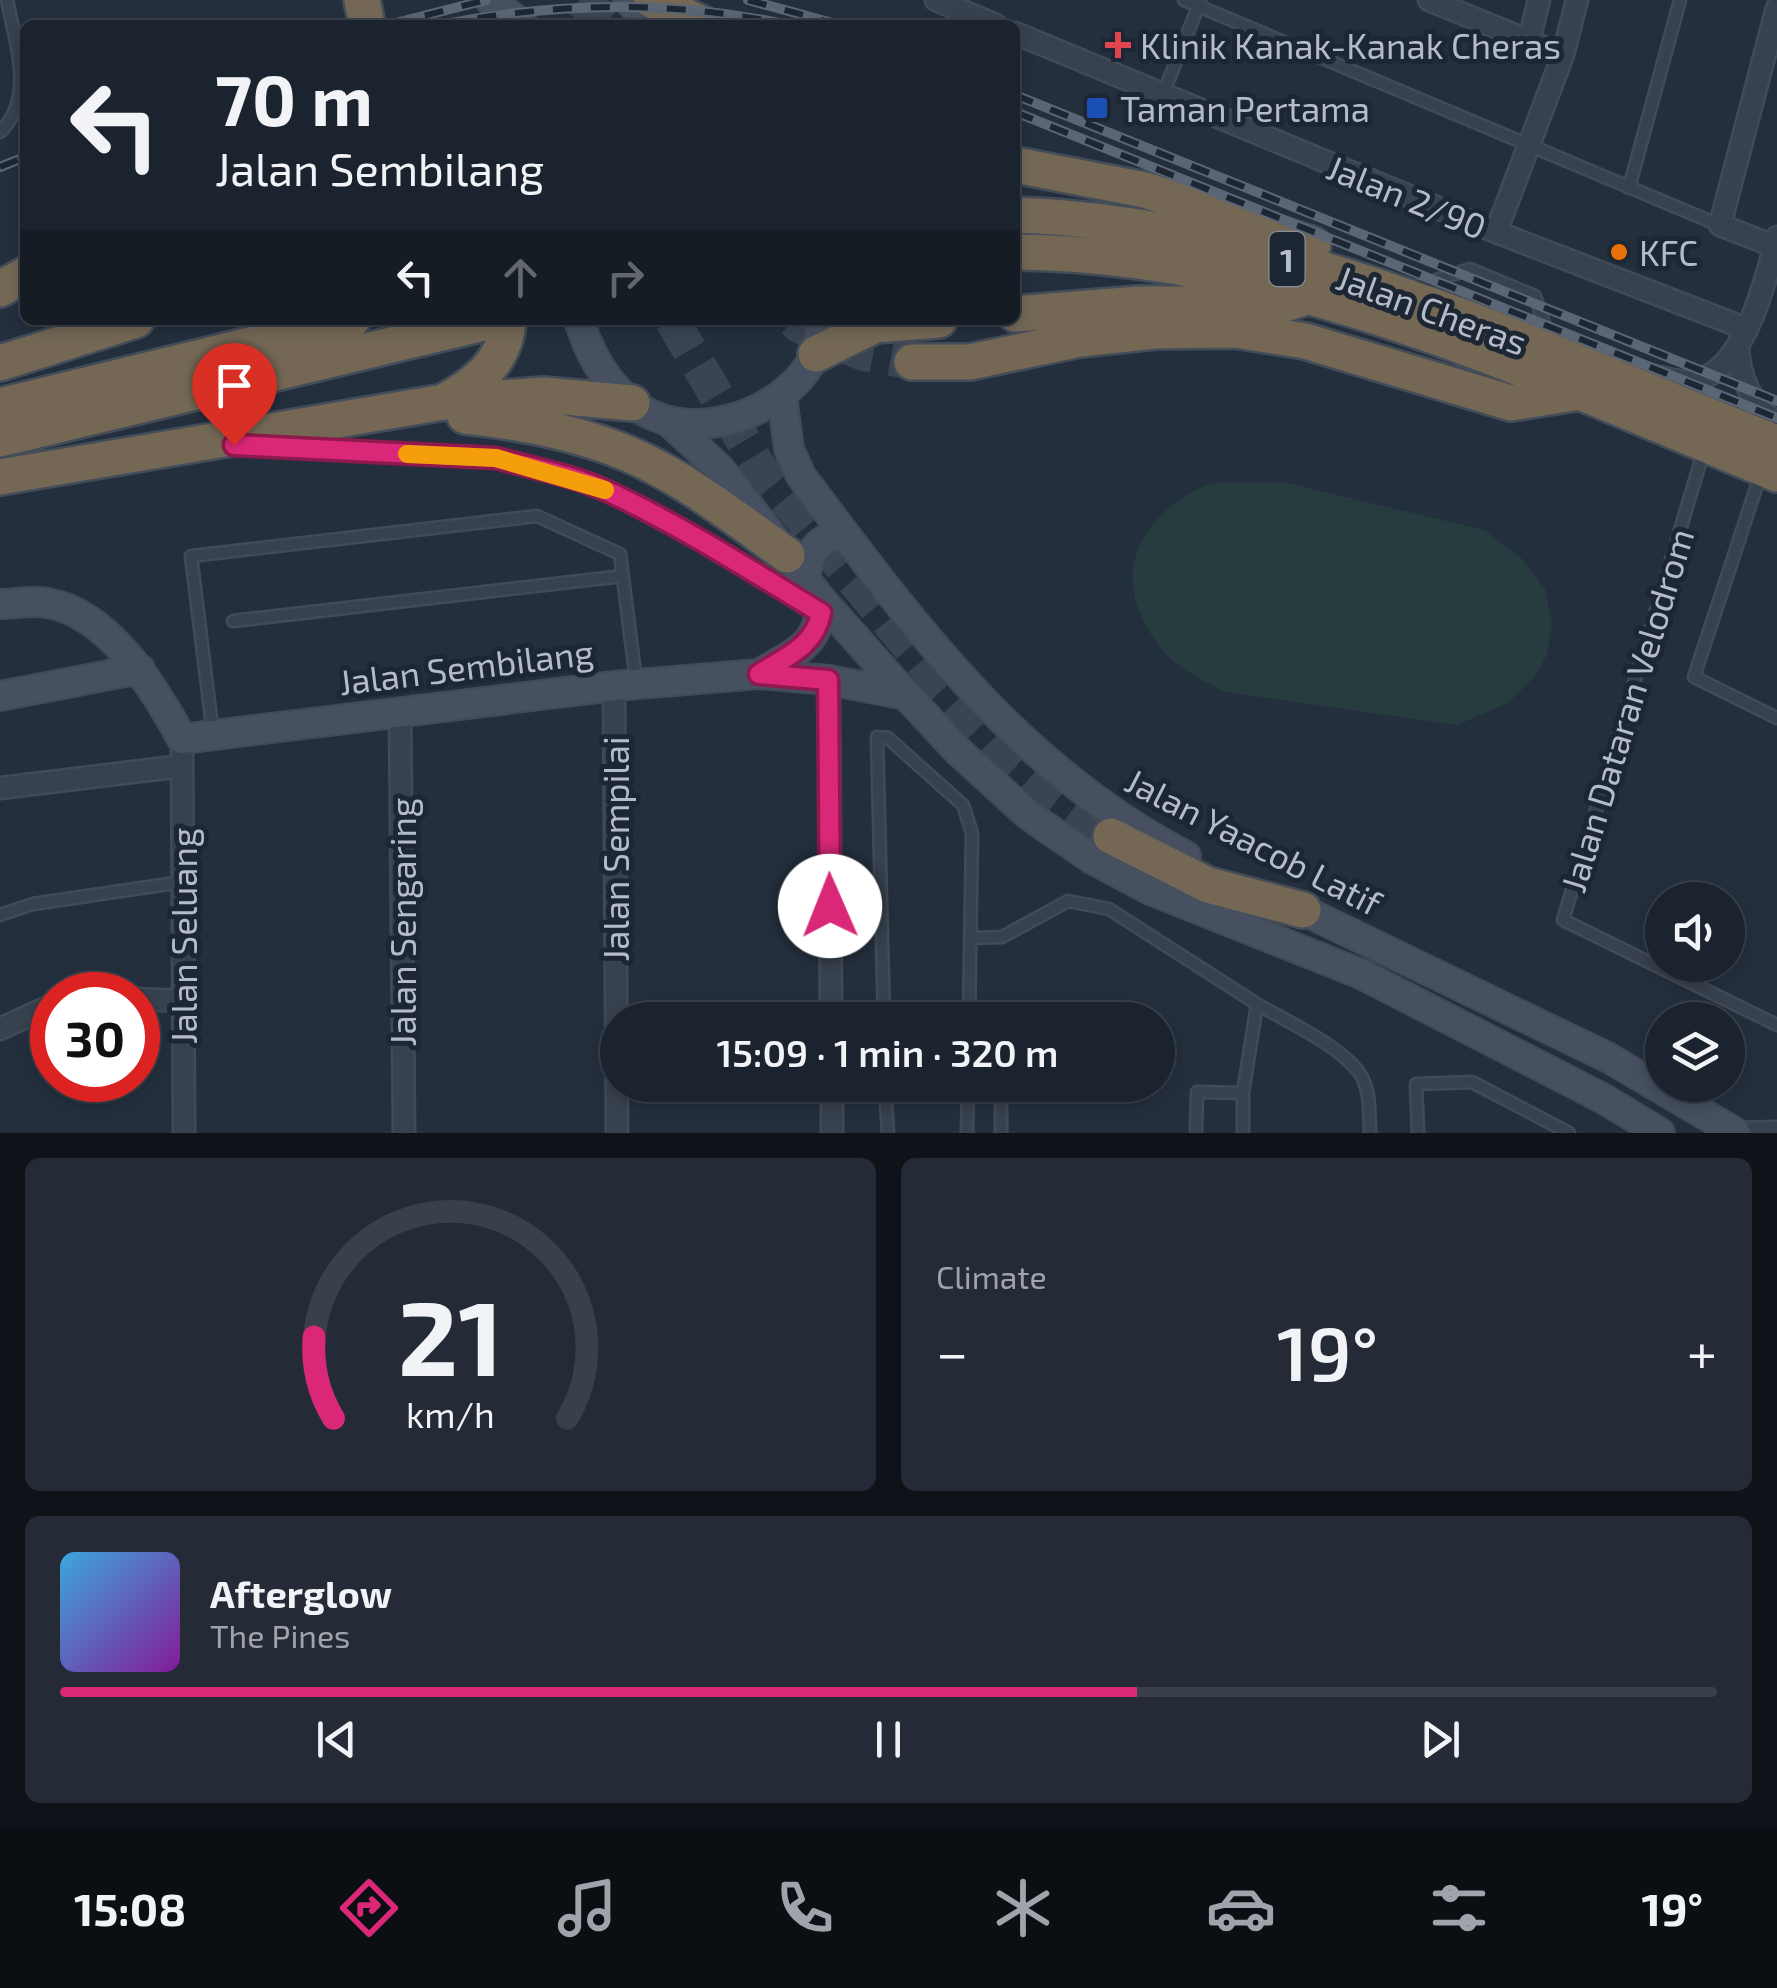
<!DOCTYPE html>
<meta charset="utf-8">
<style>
:root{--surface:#1b232e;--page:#242b36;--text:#f1f3f6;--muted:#a0a4aa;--line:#39404a;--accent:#db2777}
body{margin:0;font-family:"Exo 2",sans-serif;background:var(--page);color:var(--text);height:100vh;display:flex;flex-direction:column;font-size:38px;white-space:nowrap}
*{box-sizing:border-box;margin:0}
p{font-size:32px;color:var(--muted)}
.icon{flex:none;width:55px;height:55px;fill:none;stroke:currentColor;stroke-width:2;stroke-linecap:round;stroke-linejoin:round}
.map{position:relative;height:1133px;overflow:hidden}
.panel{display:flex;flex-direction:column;gap:25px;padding:25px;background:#0f1319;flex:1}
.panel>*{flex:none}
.banner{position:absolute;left:20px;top:20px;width:1000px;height:305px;border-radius:15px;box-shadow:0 5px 15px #0003,0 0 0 2px var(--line);background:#1b232e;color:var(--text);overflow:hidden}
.fabs{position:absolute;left:1645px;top:882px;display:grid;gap:20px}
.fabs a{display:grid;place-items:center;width:100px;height:100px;border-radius:50%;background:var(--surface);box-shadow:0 5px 15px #0003,0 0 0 2px var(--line);font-size:50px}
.speed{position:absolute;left:30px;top:972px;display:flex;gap:20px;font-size:50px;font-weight:700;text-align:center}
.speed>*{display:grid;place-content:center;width:130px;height:130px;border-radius:50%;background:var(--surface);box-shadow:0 5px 15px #0003,0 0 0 2px var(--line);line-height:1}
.speed .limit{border:15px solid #d22;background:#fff;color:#111}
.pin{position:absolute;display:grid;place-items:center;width:85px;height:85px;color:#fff;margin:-102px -42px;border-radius:50% 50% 50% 0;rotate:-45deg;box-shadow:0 0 10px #0007}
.pin .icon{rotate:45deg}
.me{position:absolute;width:110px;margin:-55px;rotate:359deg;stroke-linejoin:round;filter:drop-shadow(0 0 8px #0008)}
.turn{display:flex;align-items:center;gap:35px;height:210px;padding:0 30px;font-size:45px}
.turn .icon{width:130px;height:130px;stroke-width:2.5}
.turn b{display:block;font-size:70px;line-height:85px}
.lanes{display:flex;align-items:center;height:95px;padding:0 30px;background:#0003;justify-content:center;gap:50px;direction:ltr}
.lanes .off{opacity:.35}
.big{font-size:75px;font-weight:600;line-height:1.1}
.panel .tile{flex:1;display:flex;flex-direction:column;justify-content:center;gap:15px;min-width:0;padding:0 35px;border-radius:15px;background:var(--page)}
.panel .dial{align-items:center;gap:0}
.dial svg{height:260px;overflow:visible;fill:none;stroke:var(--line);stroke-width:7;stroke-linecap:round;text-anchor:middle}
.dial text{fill:var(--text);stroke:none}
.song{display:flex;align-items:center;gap:30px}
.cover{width:120px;height:120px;border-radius:15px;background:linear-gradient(135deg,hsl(200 70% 55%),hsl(290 70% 35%))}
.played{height:10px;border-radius:5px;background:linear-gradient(90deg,var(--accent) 65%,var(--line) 65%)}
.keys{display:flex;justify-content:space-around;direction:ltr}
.heat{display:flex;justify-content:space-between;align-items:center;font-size:55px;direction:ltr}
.panel .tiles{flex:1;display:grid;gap:25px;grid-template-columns:1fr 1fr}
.tile:last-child{grid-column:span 2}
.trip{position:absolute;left:600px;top:1002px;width:575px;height:100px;border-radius:50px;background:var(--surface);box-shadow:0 5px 15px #0003,0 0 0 2px var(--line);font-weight:600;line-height:100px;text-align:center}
.tab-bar{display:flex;height:160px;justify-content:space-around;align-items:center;background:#0b0e12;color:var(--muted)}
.tab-bar .icon{width:70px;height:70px}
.tab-bar .active{color:var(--accent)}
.tab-bar b{font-size:45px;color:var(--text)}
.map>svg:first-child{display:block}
.green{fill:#263c3f}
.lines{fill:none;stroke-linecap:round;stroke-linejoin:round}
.highway-tunnel{stroke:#3a4453;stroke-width:35;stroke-dasharray:35 18;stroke-linecap:butt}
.lane-casing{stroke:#414a57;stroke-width:15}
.street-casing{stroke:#414a57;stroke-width:25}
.secondary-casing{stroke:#414a57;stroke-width:32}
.highway-casing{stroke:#434c59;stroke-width:40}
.lane{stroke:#38414e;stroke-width:10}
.street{stroke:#38414e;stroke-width:20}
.secondary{stroke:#465061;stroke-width:28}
.highway{stroke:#746855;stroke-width:35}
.rail-casing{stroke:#5a6575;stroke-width:10}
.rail{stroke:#1d2633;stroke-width:6;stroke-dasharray:19;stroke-linecap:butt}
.route-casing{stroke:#8e194d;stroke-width:25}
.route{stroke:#db2777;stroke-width:18}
.slow{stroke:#f59e0b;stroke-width:18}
.health-dot{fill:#e0444e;stroke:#1d2633;stroke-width:4}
.transit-dot{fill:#1a4fb4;stroke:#1d2633;stroke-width:4}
.food-dot{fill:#e8710a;stroke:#1d2633;stroke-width:4}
.labels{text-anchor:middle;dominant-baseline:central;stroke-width:10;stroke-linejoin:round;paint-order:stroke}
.shield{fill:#1d2633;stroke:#878f9c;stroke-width:2.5}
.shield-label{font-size:32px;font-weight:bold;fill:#b4bcc9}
.poi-label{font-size:35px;fill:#b4bcc9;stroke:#1d2633;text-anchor:start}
.street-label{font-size:35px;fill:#b4bcc9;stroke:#1d2633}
</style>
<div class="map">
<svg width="1777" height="1133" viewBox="0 0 1777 1133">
<rect width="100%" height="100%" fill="#242f3e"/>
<path class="green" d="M1212,483h75l197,47 37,28 24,31 7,36 -5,30 -13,22 -26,26 -51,22 -231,-33c-25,-12 -53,-26 -69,-49 -51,-69 -17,-130 55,-160z"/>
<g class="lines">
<path class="highway-tunnel" d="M580,0l31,25
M672,320l86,146 181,216 55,58 54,48 63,48
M793,320l7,6 62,27 50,9"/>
<defs>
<path id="lane" d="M1184,0l535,225
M1163,94l37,-92
M0,132c36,-34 15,-90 7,-132
M1629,188l51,-188
M1418,286l52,-17 65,27 13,39
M268,447l228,11 108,31 132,72 78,48
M1704,450l-141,470 214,105
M1760,476l-66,201 83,41
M233,621l390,-45
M213,734l-22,-178 346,-40 83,38 16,127
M0,915l33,-11 149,-22
M970,938l32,-1 66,-36 41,8 148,95 -14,89v40
M1257,1004c29,17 80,40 101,67 13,16 11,42 12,62
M884,1020l-7,-283 11,1 75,67 9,28 -3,187
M885,1086l3,47
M885,1092l116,-1v42
M967,1133l1,-48
M1196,1133l1,-41 46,1
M1418,1133l-2,-49 56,-2 97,51"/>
<path id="street" d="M936,0l60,25
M1429,0l134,55
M1015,33l481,199 251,97
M1529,40l10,-40
M1496,232l67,-177 14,-55
M1774,246l-54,-21 57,-217
M1738,348c2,31 13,56 39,76
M1645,374c14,2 33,9 47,7 52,-6 74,-102 85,-144
M829,680l2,340
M614,686l3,447
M400,712l4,421
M182,739l2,394
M0,788l182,-22
M138,999l45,2
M0,1029l52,-24
M832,1085v48
M1735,1133l42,-1"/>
<path id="secondary" d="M490,0l33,25
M628,0l23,25
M579,320c12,39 34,77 73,95 53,24 128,-3 158,-51 8,-13 10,-29 13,-44
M782,397l7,52 12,27c112,149 216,292 385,380
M668,421l52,48 99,128 87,98 52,56 69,63 65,45 58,31 211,84 243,125 56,34
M805,580c3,-29 11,-39 38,-48
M0,604c15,0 33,-4 47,-1 62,10 108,86 135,136l432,-53 145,-12 70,6 77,15
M759,674c35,-22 65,-29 60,-77
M0,696l140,-27
M1284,901l325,157 127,75"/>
<path id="highway" d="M362,0l5,25
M652,0l52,25
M1015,165l130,25 168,55
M1015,215c269,9 516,131 762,228
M1015,252c269,2 518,122 762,222
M0,289l25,-14
M1015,314l123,-10h48l79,6 45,-14
M816,354l59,-29 64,-5
M912,362h58l110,-23 75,-8 80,-1 70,11 206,62 63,-10
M0,363l136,-43
M445,401c33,-18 61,-41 63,-81
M0,406l352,-86
M465,416c47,5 98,14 143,30 66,23 123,69 179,109
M0,439l496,-119
M0,477l444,-75 100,-7 88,8
M1111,836l97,49 95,25"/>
</defs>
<use href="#lane" class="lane-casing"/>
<use href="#street" class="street-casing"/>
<use href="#secondary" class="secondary-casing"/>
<use href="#highway" class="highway-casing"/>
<use href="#lane" class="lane"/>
<use href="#street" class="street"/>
<use href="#secondary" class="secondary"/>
<use href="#highway" class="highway"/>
<defs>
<path id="rail" d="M748,0l92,25
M388,25l98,-25
M440,25c116,-23 234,-25 349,0
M1015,95l762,306
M1015,112l762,306
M0,167l25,-10"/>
</defs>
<use href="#rail" class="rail-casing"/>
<use href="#rail" class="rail"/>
</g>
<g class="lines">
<defs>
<path id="route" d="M234,445l262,13c36,10 77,17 111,33 73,34 145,80 214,122 -6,33 -35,44 -62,61l69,6 2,226"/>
</defs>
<use href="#route" class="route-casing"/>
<use href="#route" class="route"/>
<path class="slow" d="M407,454l89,4 109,32"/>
</g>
<path class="health-dot" d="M1113 30h10v10h10v10h-10v10h-10v-10h-10v-10h10z"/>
<rect class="transit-dot" x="1085" y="96" width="24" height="24" rx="5"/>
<circle class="food-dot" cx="1619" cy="252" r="10"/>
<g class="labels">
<rect class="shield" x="1269.5" y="232" width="35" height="54" rx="8"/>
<g class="shield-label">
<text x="1287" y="259">1</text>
</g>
<g class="poi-label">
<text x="1140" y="45">Klinik Kanak-Kanak Cheras</text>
<text x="1120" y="108">Taman Pertama</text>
<text x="1639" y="252">KFC</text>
</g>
<g class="street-label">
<text transform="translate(1407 196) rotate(22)">Jalan 2/90</text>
<text transform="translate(1432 309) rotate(20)">Jalan Cheras</text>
<text transform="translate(466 666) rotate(-7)">Jalan Sembilang</text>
<text transform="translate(1626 710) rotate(-73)">Jalan Dataran Velodrom</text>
<text transform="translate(1254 841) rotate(27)">Jalan Yaacob Latif</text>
<text transform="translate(615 849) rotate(-90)">Jalan Sempilai</text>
<text transform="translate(402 922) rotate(-90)">Jalan Sengaring</text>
<text transform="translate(183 936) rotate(-90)">Jalan Seluang</text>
</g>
</g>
</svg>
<div class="fabs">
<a><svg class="icon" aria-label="sound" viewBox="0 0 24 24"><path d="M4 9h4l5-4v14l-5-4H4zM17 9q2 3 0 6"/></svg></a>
<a><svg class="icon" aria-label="layers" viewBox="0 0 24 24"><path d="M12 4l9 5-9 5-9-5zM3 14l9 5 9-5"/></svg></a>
</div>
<div class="speed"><div class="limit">30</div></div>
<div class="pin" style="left:234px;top:445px;background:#d93025"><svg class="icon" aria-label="arrive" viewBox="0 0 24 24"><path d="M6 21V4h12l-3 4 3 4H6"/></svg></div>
<svg class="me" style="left:830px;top:906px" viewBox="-20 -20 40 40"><circle r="19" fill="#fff"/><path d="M0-13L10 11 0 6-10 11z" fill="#db2777"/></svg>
<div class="trip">15:09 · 1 min · 320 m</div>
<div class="banner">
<div class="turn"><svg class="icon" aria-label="left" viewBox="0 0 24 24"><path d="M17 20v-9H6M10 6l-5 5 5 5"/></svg><div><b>70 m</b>Jalan Sembilang</div></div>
<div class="lanes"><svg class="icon" aria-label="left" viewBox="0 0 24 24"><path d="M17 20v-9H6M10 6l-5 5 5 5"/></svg><svg class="icon off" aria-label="ahead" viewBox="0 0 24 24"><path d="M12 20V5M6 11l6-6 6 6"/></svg><svg class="icon off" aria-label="right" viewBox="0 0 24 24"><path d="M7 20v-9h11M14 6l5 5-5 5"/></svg></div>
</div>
</div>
<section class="panel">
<div class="tiles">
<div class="tile dial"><svg viewBox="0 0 100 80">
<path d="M14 69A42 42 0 1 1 86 69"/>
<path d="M14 69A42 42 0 0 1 8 44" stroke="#db2777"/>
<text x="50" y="56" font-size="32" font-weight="700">21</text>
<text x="50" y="72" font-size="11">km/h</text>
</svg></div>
<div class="tile"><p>Climate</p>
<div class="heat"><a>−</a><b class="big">19°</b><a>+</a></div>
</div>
<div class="tile">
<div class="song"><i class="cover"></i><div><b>Afterglow</b><p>The Pines</p></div></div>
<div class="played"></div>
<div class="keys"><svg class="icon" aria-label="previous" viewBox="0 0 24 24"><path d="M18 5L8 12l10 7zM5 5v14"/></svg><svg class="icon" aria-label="pause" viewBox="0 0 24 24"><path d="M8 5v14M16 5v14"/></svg><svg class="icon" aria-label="next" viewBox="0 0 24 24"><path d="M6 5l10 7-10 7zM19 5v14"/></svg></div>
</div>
</div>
</section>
<nav class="tab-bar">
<b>15:08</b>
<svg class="icon active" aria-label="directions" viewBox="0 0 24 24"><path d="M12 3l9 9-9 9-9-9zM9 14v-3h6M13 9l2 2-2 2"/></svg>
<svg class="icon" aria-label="music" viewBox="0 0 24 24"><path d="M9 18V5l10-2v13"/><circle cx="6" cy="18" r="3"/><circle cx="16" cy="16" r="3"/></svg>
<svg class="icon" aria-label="phone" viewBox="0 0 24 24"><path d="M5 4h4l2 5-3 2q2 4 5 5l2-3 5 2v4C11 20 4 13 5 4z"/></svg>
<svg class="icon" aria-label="climate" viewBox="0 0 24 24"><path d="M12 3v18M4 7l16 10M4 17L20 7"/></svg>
<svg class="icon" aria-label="car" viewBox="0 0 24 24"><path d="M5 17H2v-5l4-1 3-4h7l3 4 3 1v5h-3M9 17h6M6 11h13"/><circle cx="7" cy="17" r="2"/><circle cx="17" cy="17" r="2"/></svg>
<svg class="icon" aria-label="filters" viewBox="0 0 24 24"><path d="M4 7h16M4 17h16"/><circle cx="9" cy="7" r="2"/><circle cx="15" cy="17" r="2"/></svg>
<b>19°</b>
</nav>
